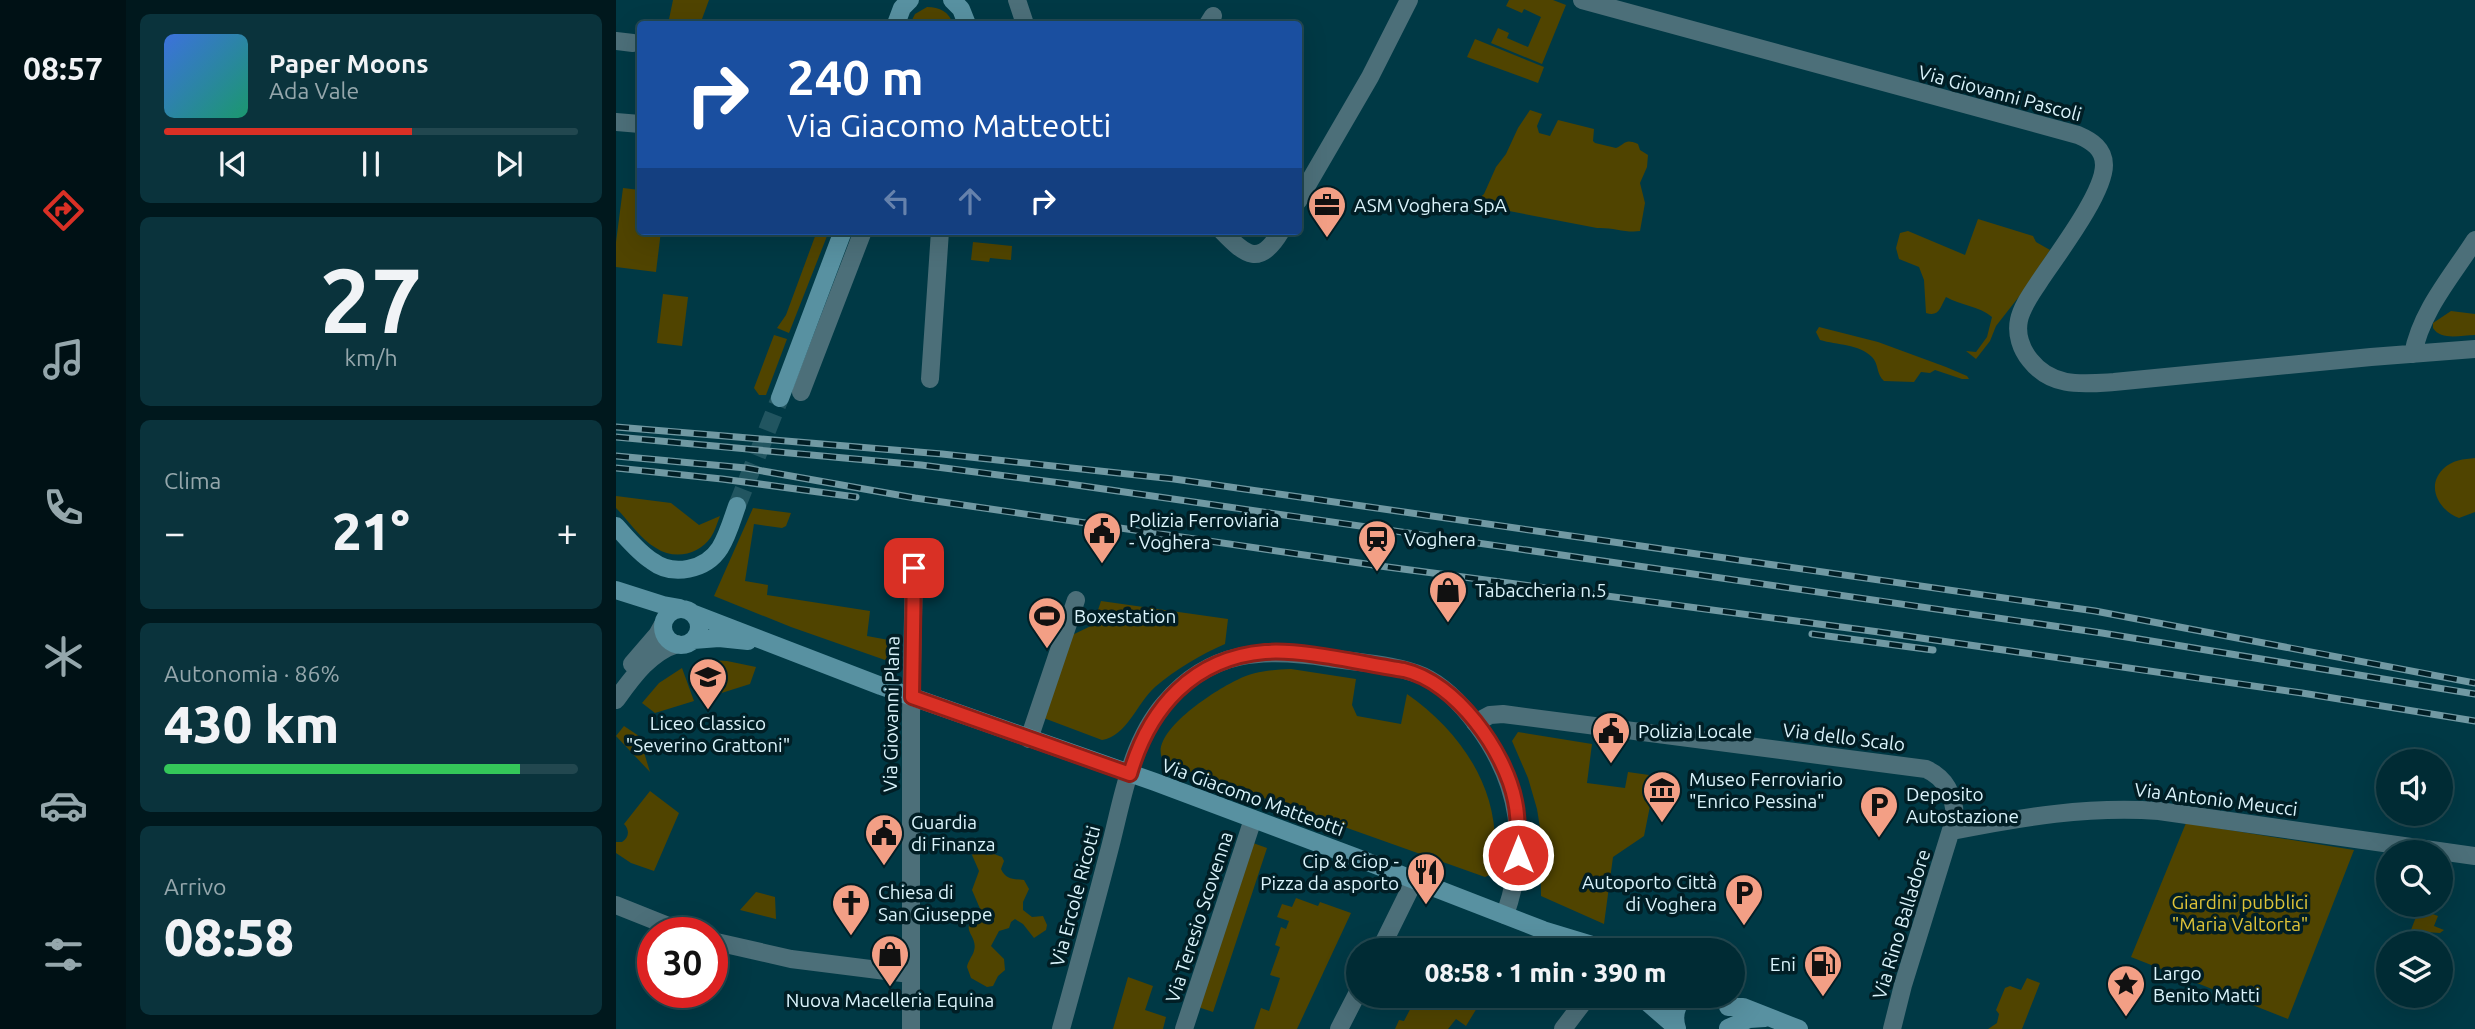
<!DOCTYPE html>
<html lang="it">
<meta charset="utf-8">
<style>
:root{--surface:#002b34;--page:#0a333c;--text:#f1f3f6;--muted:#95a7ac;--line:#22474f;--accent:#d93025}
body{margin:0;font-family:Ubuntu,sans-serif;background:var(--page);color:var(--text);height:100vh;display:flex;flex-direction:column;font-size:26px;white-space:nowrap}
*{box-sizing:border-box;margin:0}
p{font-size:23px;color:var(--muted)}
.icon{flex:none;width:38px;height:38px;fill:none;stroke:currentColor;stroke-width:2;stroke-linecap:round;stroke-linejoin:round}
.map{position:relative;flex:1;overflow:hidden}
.side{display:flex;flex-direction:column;gap:14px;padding:14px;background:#00181d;width:490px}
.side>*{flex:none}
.guide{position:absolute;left:21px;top:21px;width:665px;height:214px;border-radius:7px;box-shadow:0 7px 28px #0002,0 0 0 2px var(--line);background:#1a4fa0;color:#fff;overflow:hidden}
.tools{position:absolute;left:1760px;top:749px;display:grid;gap:14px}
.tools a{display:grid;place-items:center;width:77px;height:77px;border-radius:50%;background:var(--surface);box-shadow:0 7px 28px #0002,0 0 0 2px var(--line);font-size:35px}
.speed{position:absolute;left:21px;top:917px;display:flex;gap:14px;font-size:35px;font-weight:700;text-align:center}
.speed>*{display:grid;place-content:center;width:91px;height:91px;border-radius:50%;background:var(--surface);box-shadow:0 7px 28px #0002,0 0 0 2px var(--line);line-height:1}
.speed .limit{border:10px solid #d22;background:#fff;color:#111}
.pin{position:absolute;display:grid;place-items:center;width:60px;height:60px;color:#fff;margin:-30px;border-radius:14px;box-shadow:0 4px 10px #0006}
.me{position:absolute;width:77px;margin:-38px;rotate:0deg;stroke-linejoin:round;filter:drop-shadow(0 0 5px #0008)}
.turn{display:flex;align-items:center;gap:24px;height:147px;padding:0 35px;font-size:32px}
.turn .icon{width:91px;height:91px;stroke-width:2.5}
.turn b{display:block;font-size:49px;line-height:60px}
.lanes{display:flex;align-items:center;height:66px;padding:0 35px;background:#0003;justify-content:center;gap:35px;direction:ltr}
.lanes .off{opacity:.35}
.big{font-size:52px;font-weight:800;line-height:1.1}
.side .tile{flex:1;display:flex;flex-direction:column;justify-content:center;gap:10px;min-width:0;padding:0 24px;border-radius:10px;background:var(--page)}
.side .dial{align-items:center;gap:0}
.dial b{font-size:91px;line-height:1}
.song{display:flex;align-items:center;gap:21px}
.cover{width:84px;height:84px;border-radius:10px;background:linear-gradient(135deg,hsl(220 70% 55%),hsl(160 70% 35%))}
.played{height:7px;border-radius:4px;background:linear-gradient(90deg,var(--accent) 60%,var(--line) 60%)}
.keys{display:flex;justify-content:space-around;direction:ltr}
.heat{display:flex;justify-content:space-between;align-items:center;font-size:38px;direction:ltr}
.charge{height:10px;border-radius:5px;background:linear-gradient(90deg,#34c759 86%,var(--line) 0)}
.trip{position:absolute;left:730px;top:938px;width:399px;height:70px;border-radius:35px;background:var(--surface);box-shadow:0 7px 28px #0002,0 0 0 2px var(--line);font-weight:800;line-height:70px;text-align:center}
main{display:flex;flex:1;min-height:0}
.menu{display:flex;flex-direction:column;width:126px;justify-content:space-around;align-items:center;background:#001115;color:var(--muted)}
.menu .icon{width:49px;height:49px}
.menu .selected{color:var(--accent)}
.menu b{font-size:32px;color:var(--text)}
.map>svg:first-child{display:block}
.green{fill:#504400}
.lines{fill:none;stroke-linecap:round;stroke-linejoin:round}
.secondary-tunnel{stroke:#215560;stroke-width:18;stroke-dasharray:18 9;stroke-linecap:butt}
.street{stroke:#4c6f79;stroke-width:18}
.secondary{stroke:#5891a1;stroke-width:18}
.rail-casing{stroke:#7199a3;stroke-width:7}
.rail{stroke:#011e25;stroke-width:4.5;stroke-dasharray:13;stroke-linecap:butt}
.route-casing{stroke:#8d1f18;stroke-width:18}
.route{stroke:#d93025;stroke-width:12}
.labels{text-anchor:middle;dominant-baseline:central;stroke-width:7;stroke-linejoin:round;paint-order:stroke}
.street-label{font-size:19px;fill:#dbf4fc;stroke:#011e25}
.poi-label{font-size:19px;fill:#dbf4fc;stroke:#011e25;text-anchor:start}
.park-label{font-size:19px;fill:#dec338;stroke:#011e25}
</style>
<main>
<nav class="menu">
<b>08:57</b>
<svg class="icon selected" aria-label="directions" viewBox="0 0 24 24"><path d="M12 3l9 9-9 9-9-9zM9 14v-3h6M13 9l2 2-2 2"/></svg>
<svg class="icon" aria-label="music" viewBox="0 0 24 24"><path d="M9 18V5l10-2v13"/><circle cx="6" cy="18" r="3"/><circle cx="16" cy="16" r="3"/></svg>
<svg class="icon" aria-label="phone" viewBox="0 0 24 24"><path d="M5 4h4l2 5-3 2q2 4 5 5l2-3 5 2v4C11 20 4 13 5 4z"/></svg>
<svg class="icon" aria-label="climate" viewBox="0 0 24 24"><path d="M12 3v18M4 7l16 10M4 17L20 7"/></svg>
<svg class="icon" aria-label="car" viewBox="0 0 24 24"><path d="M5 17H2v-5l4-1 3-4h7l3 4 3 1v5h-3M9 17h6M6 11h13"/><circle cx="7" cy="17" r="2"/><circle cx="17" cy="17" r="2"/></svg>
<svg class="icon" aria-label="filters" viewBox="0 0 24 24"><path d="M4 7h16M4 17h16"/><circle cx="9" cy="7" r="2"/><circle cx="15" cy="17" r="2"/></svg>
</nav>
<section class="side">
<div class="tile">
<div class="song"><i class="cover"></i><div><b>Paper Moons</b><p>Ada Vale</p></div></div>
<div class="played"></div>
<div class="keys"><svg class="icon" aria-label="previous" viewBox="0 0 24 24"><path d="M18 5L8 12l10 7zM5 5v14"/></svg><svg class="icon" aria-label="pause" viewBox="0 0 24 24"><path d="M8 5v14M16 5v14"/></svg><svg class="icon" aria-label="next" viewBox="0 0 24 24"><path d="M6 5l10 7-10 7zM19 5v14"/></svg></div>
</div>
<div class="tile dial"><b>27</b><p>km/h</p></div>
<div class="tile"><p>Clima</p>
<div class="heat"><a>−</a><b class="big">21°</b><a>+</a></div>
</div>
<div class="tile"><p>Autonomia · 86%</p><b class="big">430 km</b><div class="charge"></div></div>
<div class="tile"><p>Arrivo</p><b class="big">08:58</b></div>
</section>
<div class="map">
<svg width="1859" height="1029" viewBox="0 0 1859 1029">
<rect width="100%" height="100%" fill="#003945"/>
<path class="green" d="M57,0h36l-7,19 -6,5h-28z
M893,0h44l13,5 -24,59 -51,-21 7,-15 11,5 -2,5 21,9 13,-30 -17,-8 -2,4 -16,-7z
M311,7c13,0 22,5 26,17h-43l5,-10z
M859,39l69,28 -6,16 -71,-26z
M914,110l12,4 -5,12 2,7 11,3 8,-16 36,9 -1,12 2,2 21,5c10,-4 8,-10 22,-4l2,6 8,5 -1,12 -7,16 5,20 -5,28c-15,2 -28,-4 -43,-3l-119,-23 -1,-5 7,-6 12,-27 10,-13 12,-26z
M7,188l17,2v41h21l-5,41 -40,-5v-25z
M1362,219l55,17 3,6 14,8 -29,44 -25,32 -6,15 -14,18 -10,-8 10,1 11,-15 5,-20c-13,-11 -32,-12 -46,-20 -6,10 -6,20 -20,16l-2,-33 -5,-13 -20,-8 -3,-11 4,-15 8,-2 57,24z
M201,231h12l-40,102 -12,-5 9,-13z
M357,242l39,4 -1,14 -21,-2 -1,4 -18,-2z
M47,294l25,3 -6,49 -25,-3z
M1835,311l24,3v21c-14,0 -34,6 -42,-7v-5z
M1203,327l59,15 68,25 21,9 2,3h-7l-27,-9 -5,3 -9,-1 -7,10 -30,-1c-8,-7 -5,-17 -12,-24 -13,-13 -35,-12 -52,-17l-4,-8z
M158,335l13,4 -21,56h-7l-5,-7z
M1859,458v54l-16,6c-19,-7 -34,-31 -16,-49 9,-9 21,-10 32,-11z
M0,496l55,7 28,22 21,-9c-3,7 -5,15 -9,21 -12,18 -37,23 -55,11 -16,-9 -27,-27 -40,-40z
M137,508l38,5 -5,13 -4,2 -28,-4 -9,57 23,4 -1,10 103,16 -3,25 27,5 -3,15 -6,4 -94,-33 -77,-31z
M485,601l127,18 -3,25c-25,11 -49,25 -70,43 -18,16 -28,49 -53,53l-61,-23 27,-80 25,-12z
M95,660l16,1 29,6 -6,17 -38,12 -9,-34z
M66,668l12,33 -39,12 -13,-10 17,-20z
M675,669l65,10 -4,26 5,11 44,8 6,-30c59,41 100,106 85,180l-7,3 -320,-114c-23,-27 52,-74 72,-83 18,-9 35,-10 54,-11z
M8,726l15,10 11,36 -34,-36z
M902,732l74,12 -5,39 38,5 3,-16 28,4 -12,60 -31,21 -9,67 -63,-28 -1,-68 -3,-19 -9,-31 -16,-37z
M34,791l29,22 -25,58 -23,-8 -15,-10v-11h6c7,-4 8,-12 2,-18z
M1570,823l168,27 -66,169 -157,-62z
M637,843l14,5 -54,164 -15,-5z
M363,847l4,2 3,6 8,-1 8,3 2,4 -3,8c5,11 13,10 23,11l5,9 -6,13v8l9,7 11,-1 4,9 -1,5 -12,8 -11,-14 -8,-5 -4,3 -2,6 -10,3 -8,15 13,13 1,11 -7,6 -5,10 -6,1 -16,-9 -4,-11c1,-6 5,-10 7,-16 5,-18 -19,-20 7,-40l-9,-21 7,-19 -7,-16z
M140,892l19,5 1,22 -36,-9z
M680,898l22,8 2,-4 31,11 -54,116h-43l7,-21 8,3 11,-33 -10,-3 10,-28 -5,-2 6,-18 5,2 3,-8 -12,-4 5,-13 10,3z
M1803,909l19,7 -4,10 10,4 -4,3 -14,-1 -6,6 -1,5h-13z
M512,977l25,9 -8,24 21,7 -3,12h-50z
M1411,978l13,5 -18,46h-34l9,-6 2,-9 -3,-4 9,-22 5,-2 11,4z
M801,996h52l11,7 -14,23 -10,-7 -8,10h-53l4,-9 5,1z"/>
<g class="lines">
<path class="secondary-tunnel" d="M121,506l43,-108"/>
<path class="street" d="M401,0l8,24
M966,0l496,135c14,6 26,14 26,30 0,29 -48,91 -65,117 -7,11 -17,24 -20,38 -3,14 2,29 11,40 22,28 52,24 84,22l257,-25 104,-8
M592,24l5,-8
M0,41l17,2
M0,122l24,2
M682,201l72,-124 39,-77
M606,231c24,25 38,36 59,0
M1797,354c8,-43 39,-78 62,-114
M314,379l10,-148
M185,392l62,-161
M16,664l25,-29 5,-9
M0,700c16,-22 34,-48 61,-56
M859,723l15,-8 13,-1 423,55c20,9 28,26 29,48l-52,168 -11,44
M413,739l47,-139
M1336,831c70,-14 136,-25 207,-20l316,45
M0,905l70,28
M96,941l79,18 119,15
M764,950l35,-71
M295,1029v-314l3,-147
M445,1029c16,-58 32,-116 47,-174 14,-51 21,-111 57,-152 45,-54 101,-55 164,-45 31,5 66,6 94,18 22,10 40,30 54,49 44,59 52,121 28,190
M568,1029l69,-210
M723,1029l19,-37
M947,1029l25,-33"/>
<path class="secondary" d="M336,0l9,9 6,15
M280,24l6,-16 8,-8
M164,398l63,-167
M0,526c11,12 22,26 36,35 21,16 54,9 68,-13 8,-13 12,-28 17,-42
M0,590l47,15 17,3
M47 627a18 18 0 1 1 36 0a18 18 0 1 1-36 0Z
M78,614l187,72 274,96 200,75 188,73 66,20
M77,640l26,-2 29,3
M1024,996l37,32
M1112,1007h15l56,22
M1112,1028l21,-9 16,-1
M1061,1029c-4,-13 -2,-24 9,-33"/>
<defs>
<path id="rail" d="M0,427l326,27 232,25 921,132 380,72
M0,437l305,28 148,19 1033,149 373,61
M0,456l130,12 169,30 465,68 499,66 423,61 173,28
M0,468l106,11 134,18
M1196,634l121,16"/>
</defs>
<use href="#rail" class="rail-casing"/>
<use href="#rail" class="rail"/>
</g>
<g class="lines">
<defs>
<path id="route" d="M298,568l-2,129 218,77c19,-66 63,-116 135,-122 39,-3 99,12 139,18 52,12 101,81 111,131 4,18 3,36 3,54"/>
</defs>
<use href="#route" class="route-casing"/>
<use href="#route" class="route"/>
</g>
<defs>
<symbol id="office-pin" viewBox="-11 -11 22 30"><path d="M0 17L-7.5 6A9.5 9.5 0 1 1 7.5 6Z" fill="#f39f85" stroke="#011e25"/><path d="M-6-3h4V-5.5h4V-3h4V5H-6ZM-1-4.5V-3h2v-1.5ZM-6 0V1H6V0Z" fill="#111"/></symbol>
<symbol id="civic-pin" viewBox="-11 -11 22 30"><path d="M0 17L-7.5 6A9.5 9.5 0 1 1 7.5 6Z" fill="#f39f85" stroke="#011e25"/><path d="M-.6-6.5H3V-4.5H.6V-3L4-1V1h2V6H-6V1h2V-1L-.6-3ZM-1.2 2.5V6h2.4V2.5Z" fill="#111"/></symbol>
<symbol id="station-pin" viewBox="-11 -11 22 30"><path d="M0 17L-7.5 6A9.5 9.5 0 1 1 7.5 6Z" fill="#f39f85" stroke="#011e25"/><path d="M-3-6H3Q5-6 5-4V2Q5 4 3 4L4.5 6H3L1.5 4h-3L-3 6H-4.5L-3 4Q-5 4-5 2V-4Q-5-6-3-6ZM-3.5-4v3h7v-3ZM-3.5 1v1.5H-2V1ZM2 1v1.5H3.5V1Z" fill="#111"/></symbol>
<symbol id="shop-pin" viewBox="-11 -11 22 30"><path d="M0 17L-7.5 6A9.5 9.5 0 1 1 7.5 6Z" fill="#f39f85" stroke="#011e25"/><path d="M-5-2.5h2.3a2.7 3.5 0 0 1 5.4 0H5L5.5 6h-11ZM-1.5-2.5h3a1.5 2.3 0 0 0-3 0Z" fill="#111"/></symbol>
<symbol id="stadium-pin" viewBox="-11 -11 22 30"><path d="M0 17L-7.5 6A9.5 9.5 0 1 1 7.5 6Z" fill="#f39f85" stroke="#011e25"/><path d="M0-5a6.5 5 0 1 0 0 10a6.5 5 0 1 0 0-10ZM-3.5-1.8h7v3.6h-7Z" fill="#111"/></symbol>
<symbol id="school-pin" viewBox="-11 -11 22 30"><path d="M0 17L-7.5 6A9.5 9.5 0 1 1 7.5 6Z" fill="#f39f85" stroke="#011e25"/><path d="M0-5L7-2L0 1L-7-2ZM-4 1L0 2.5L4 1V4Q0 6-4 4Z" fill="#111"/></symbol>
<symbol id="museum-pin" viewBox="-11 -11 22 30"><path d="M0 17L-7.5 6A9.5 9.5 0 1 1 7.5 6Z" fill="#f39f85" stroke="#011e25"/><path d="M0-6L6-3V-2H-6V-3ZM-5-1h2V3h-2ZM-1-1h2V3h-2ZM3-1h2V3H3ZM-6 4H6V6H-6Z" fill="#111"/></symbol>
<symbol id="parking-pin" viewBox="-11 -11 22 30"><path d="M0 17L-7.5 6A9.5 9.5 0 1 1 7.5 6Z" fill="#f39f85" stroke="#011e25"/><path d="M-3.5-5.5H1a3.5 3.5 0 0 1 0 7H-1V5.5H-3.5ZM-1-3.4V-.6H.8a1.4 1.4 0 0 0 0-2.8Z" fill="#111"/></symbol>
<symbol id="restaurant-pin" viewBox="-11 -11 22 30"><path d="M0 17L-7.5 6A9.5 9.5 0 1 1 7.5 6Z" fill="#f39f85" stroke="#011e25"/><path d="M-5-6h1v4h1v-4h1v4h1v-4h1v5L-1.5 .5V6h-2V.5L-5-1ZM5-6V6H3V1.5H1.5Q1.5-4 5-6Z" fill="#111"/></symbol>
<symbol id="church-pin" viewBox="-11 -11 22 30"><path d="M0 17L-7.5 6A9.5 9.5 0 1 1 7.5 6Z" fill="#f39f85" stroke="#011e25"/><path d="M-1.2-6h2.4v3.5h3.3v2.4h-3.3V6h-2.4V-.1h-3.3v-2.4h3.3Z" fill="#111"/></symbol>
<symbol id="fuel-pin" viewBox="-11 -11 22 30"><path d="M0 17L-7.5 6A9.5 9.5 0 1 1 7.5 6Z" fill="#f39f85" stroke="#011e25"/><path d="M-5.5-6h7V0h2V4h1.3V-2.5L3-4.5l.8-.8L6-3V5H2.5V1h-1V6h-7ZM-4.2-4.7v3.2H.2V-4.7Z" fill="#111"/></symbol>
<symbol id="sight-pin" viewBox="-11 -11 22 30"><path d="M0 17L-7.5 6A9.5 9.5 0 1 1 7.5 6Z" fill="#f39f85" stroke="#011e25"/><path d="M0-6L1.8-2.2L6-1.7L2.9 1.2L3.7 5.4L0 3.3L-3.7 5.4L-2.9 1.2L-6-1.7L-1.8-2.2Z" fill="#111"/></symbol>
</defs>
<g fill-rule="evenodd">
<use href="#office-pin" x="689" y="183" width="44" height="60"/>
<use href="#civic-pin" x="464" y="509" width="44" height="60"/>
<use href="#station-pin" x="739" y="517" width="44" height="60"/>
<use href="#shop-pin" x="810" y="568" width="44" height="60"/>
<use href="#stadium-pin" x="409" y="594" width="44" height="60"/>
<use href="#school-pin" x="70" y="655" width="44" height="60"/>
<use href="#civic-pin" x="973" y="709" width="44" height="60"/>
<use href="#museum-pin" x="1024" y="768" width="44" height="60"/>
<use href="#parking-pin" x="1241" y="783" width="44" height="60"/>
<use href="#civic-pin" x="246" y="811" width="44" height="60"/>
<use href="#restaurant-pin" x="788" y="850" width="44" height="60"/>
<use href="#parking-pin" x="1106" y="871" width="44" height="60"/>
<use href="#church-pin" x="213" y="881" width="44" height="60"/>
<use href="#shop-pin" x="252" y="932" width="44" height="60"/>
<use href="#fuel-pin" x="1185" y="942" width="44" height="60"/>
<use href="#sight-pin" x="1488" y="962" width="44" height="60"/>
</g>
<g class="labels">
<g class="street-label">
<text transform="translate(1384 93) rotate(15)">Via Giovanni Pascoli</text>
<text transform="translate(275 714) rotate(-89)">Via Giovanni Plana</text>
<text transform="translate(1228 737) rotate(7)">Via dello Scalo</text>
<text transform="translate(637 797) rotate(20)">Via Giacomo Matteotti</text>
<text transform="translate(1600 799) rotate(7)">Via Antonio Meucci</text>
<text transform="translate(459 896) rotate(-75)">Via Ercole Ricotti</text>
<text transform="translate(583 917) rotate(-72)">Via Teresio Scovenna</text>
<text transform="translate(1285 924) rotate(-73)">Via Rino Balladore</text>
</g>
<g class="poi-label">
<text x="738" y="205">ASM Voghera SpA</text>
<text x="513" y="520">Polizia Ferroviaria<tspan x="513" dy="22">- Voghera</tspan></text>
<text x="788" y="539">Voghera</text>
<text x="859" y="590">Tabaccheria n.5</text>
<text x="458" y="616">Boxestation</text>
<text x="92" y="723" text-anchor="middle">Liceo Classico<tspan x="92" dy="22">"Severino Grattoni"</tspan></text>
<text x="1022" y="731">Polizia Locale</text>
<text x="1073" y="779">Museo Ferroviario<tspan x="1073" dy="22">"Enrico Pessina"</tspan></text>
<text x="1290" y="794">Deposito<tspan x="1290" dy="22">Autostazione</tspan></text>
<text x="295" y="822">Guardia<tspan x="295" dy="22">di Finanza</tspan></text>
<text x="783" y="861" text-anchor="end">Cip &amp; Ciop -<tspan x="783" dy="22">Pizza da asporto</tspan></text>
<text x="1101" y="882" text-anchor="end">Autoporto Città<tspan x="1101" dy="22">di Voghera</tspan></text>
<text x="262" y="892">Chiesa di<tspan x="262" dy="22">San Giuseppe</tspan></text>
<text x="1180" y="964" text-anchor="end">Eni</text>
<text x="1537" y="973">Largo<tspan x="1537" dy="22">Benito Matti</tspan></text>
<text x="274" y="1000" text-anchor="middle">Nuova Macelleria Equina</text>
</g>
<g class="park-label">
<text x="1624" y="902">Giardini pubblici<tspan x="1624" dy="22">"Maria Valtorta"</tspan></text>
</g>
</g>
</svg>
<div class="tools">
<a><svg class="icon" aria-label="sound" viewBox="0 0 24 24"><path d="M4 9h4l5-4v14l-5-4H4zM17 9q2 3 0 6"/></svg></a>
<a><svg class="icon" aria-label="search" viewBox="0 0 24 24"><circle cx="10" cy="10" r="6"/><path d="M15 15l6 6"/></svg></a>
<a><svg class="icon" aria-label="layers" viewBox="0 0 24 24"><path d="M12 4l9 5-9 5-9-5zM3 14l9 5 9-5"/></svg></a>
</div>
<div class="speed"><div class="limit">30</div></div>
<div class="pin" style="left:298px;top:568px;background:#d93025"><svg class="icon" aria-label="arrive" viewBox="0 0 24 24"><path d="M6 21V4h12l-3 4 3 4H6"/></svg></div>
<svg class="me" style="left:902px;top:855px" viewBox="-20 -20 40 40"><circle r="17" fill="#d93025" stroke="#fff" stroke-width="3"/><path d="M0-11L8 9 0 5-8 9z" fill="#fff"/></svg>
<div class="trip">08:58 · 1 min · 390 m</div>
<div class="guide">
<div class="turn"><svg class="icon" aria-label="right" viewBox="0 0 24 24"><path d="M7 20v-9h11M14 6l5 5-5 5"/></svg><div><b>240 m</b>Via Giacomo Matteotti</div></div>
<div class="lanes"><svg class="icon off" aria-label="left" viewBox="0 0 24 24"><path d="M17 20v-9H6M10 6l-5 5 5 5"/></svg><svg class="icon off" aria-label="ahead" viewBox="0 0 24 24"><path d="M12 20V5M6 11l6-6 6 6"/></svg><svg class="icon" aria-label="right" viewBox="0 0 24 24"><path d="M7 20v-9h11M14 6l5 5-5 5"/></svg></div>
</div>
</div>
</main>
